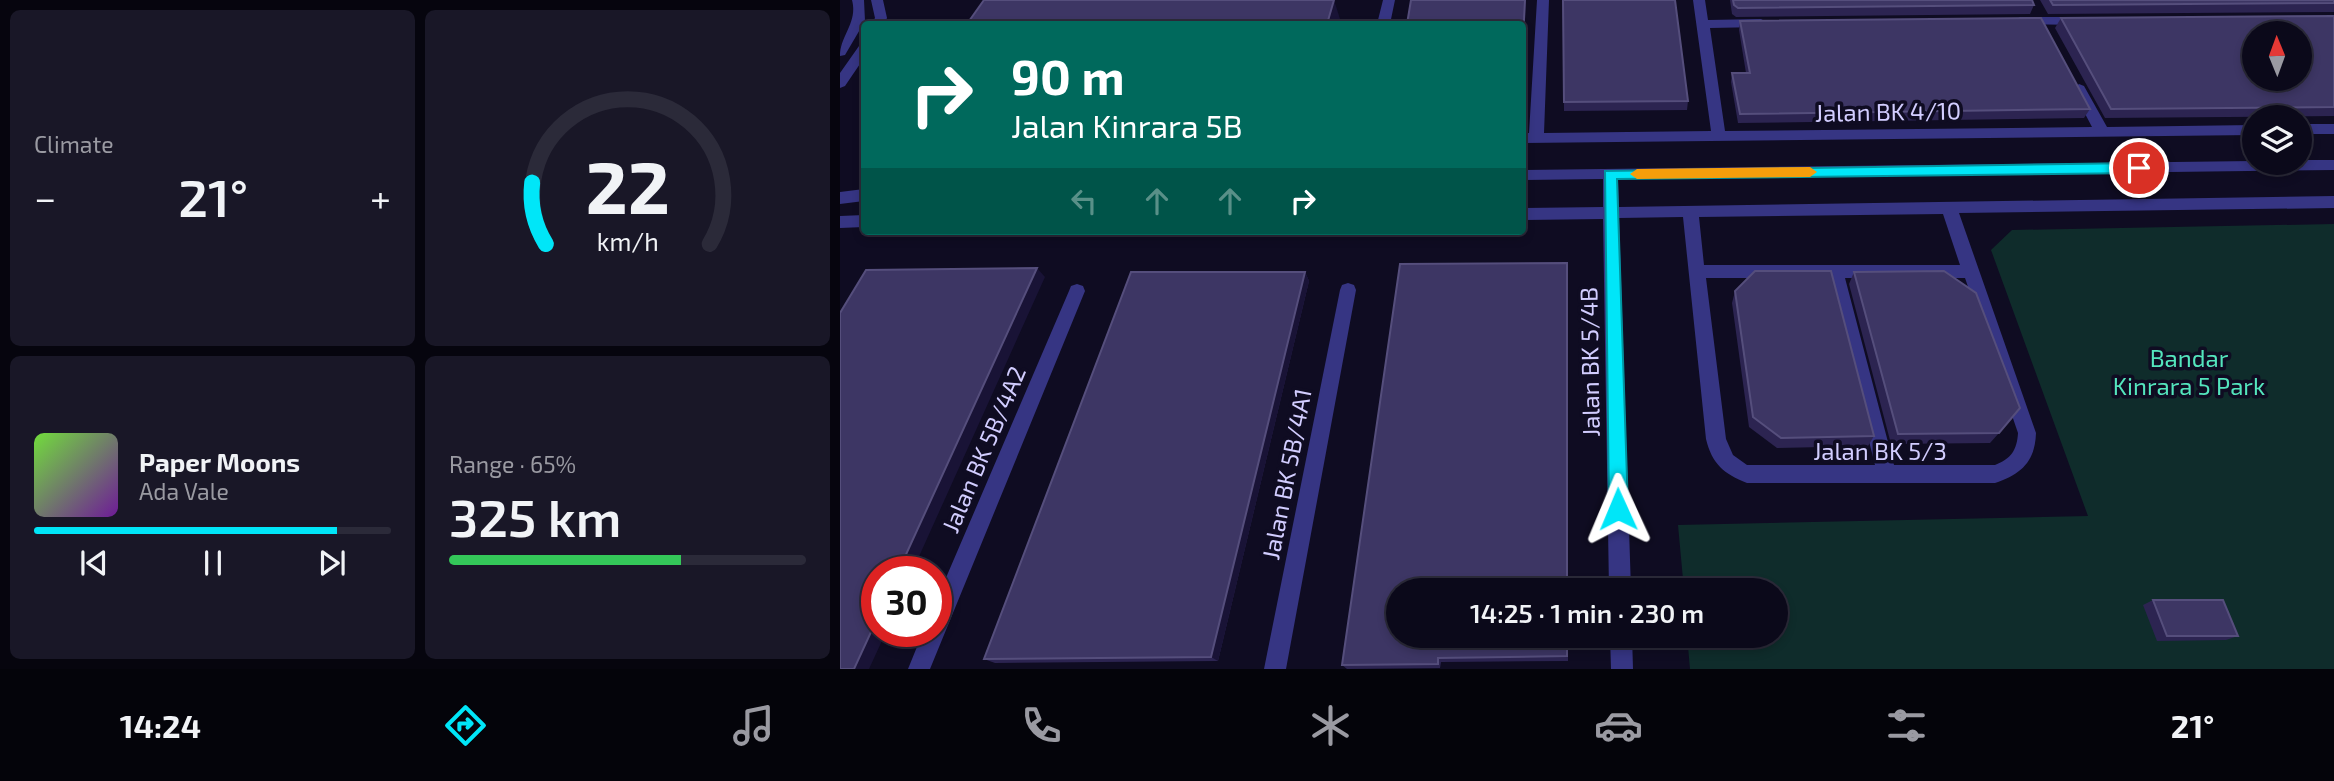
<!DOCTYPE html>
<meta charset="utf-8">
<style>
:root{--surface:#0b091a;--page:#191727;--text:#f1f3f6;--muted:#9a9aa2;--line:#2b2a39;--accent:#00e6f8}
body{margin:0;font-family:"Exo 2",sans-serif;background:var(--page);color:var(--text);height:100vh;display:flex;flex-direction:column;font-size:26px;white-space:nowrap}
*{box-sizing:border-box;margin:0}
p{font-size:23px;color:var(--muted)}
.icon{flex:none;width:38px;height:38px;fill:none;stroke:currentColor;stroke-width:2;stroke-linecap:round;stroke-linejoin:round}
.map{position:relative;flex:1;overflow:hidden}
.sheet{display:flex;flex-direction:column;gap:10px;padding:10px;background:#06050e;width:840px}
.sheet>*{flex:none}
.banner{position:absolute;left:21px;top:21px;width:665px;height:214px;border-radius:7px;box-shadow:0 4px 10px #0003,0 0 0 2px var(--line);background:#00695c;color:#fff;overflow:hidden}
.needle{width:46px;rotate:359deg}
.controls{position:absolute;left:1402px;top:21px;display:grid;gap:14px}
.controls a{display:grid;place-items:center;width:70px;height:70px;border-radius:50%;background:var(--surface);box-shadow:0 4px 10px #0003,0 0 0 2px var(--line);font-size:35px}
.speed{position:absolute;left:21px;top:556px;display:flex;gap:14px;font-size:35px;font-weight:700;text-align:center}
.speed>*{display:grid;place-content:center;width:91px;height:91px;border-radius:50%;background:var(--surface);box-shadow:0 4px 10px #0003,0 0 0 2px var(--line);line-height:1}
.speed .limit{border:10px solid #d22;background:#fff;color:#111}
.pin{position:absolute;display:grid;place-items:center;width:60px;height:60px;color:#fff;margin:-30px;border:4px solid #fff;border-radius:50%;box-shadow:0 2px 7px #0007}
.me{position:absolute;width:77px;margin:-38px;rotate:359deg;stroke-linejoin:round;filter:drop-shadow(0 0 5px #0008)}
.turn{display:flex;align-items:center;gap:24px;height:147px;padding:0 35px;font-size:32px}
.turn .icon{width:91px;height:91px;stroke-width:2.5}
.turn b{display:block;font-size:49px;line-height:60px}
.lanes{display:flex;align-items:center;height:66px;padding:0 35px;background:#0003;justify-content:center;gap:35px;direction:ltr}
.lanes .off{opacity:.35}
.big{font-size:52px;font-weight:600;line-height:1.1}
.sheet .tile{flex:1;display:flex;flex-direction:column;justify-content:center;gap:10px;min-width:0;padding:0 24px;border-radius:10px;background:var(--page)}
.sheet .dial{align-items:center;gap:0}
.dial svg{height:182px;overflow:visible;fill:none;stroke:var(--line);stroke-width:7;stroke-linecap:round;text-anchor:middle}
.dial text{fill:var(--text);stroke:none}
.song{display:flex;align-items:center;gap:21px}
.cover{width:84px;height:84px;border-radius:10px;background:linear-gradient(135deg,hsl(100 70% 55%),hsl(280 70% 35%))}
.played{height:7px;border-radius:4px;background:linear-gradient(90deg,var(--accent) 85%,var(--line) 85%)}
.keys{display:flex;justify-content:space-around;direction:ltr}
.heat{display:flex;justify-content:space-between;align-items:center;font-size:38px;direction:ltr}
.charge{height:10px;border-radius:5px;background:linear-gradient(90deg,#34c759 65%,var(--line) 0)}
.sheet .tiles{flex:1;display:grid;gap:10px;grid-template-columns:repeat(2,1fr)}
.trip{position:absolute;left:546px;top:578px;width:402px;height:70px;border-radius:35px;background:var(--surface);box-shadow:0 4px 10px #0003,0 0 0 2px var(--line);font-weight:600;line-height:70px;text-align:center}
.tab-bar{display:flex;height:112px;justify-content:space-around;align-items:center;background:#04040a;color:var(--muted)}
.tab-bar .icon{width:49px;height:49px}
.tab-bar .on{color:var(--accent)}
.tab-bar b{font-size:32px;color:var(--text)}
main{display:flex;flex:1;min-height:0}
.map>svg:first-child{display:block}
.green{fill:#0f2c2b}
.lines{fill:none;stroke-linecap:round;stroke-linejoin:round}
.minor{fill:#363583;fill-rule:evenodd}
.wall{fill:#2c2451}
.shaded-wall{fill:#191336}
.building{fill:#3d3664;stroke:#554e7c;stroke-width:2;fill-rule:evenodd}
.route{fill:#00e6f8;stroke:#0096a1;stroke-width:2}
.slow{fill:#f59e0b}
.labels{text-anchor:middle;dominant-baseline:central;stroke-width:7;stroke-linejoin:round;paint-order:stroke}
.street-label{font-size:24px;fill:#d2cdff;stroke:#0f0c22}
.park-label{font-size:24px;fill:#54e5bd;stroke:#0f0c22}
</style>
<main>
<section class="sheet">
<div class="tiles">
<div class="tile"><p>Climate</p>
<div class="heat"><a>−</a><b class="big">21°</b><a>+</a></div>
</div>
<div class="tile dial"><svg viewBox="0 0 100 80">
<path d="M14 69A42 42 0 1 1 86 69"/>
<path d="M14 69A42 42 0 0 1 8 42" stroke="#00e6f8"/>
<text x="50" y="56" font-size="32" font-weight="700">22</text>
<text x="50" y="72" font-size="11">km/h</text>
</svg></div>
<div class="tile">
<div class="song"><i class="cover"></i><div><b>Paper Moons</b><p>Ada Vale</p></div></div>
<div class="played"></div>
<div class="keys"><svg class="icon" aria-label="previous" viewBox="0 0 24 24"><path d="M18 5L8 12l10 7zM5 5v14"/></svg><svg class="icon" aria-label="pause" viewBox="0 0 24 24"><path d="M8 5v14M16 5v14"/></svg><svg class="icon" aria-label="next" viewBox="0 0 24 24"><path d="M6 5l10 7-10 7zM19 5v14"/></svg></div>
</div>
<div class="tile"><p>Range · 65%</p><b class="big">325 km</b><div class="charge"></div></div>
</div>
</section>
<div class="map">
<svg width="1494" height="669" viewBox="0 0 1494 669">
<rect width="100%" height="100%" fill="#0f0c22"/>
<path class="green" d="M1494,224v445h-644l-3,-34h89v-45h-92l-6,-65 410,-9 -97,-266 21,-20z"/>
<g class="lines">
<path class="minor" d="M12,0h12l1,21 -20,34 -5,1c0,-21 18,-33 12,-56z
M31,0h12l4,18 -3,6h-13l4,-6z
M543,0h12l-5,24h-13z
M697,0h12l-5,133 167,-2 -18,-131h12l3,20 53,-1 7,4 -7,4 -51,1 15,103 367,-4 -20,-38 7,-5 5,2 23,41 147,-2v10l-732,8v-10h7z
M1180,17h60l6,4 -6,4 -65,-1 -1,-3z
M24,45v13l-19,28 -5,2v-15l19,-27z
M1460,124h34v10h-34z
M1460,160h34v10l-716,9 1,28 715,-11v12l-375,5 77,220c-1,29 -15,41 -41,50h-248c-23,-9 -35,-19 -41,-44l-23,-222 -64,1 12,372h-22l-6,-371 -81,1v-12l81,-1v-28l-81,1v-10l732,-9v2h46zM1103,214l17,51h-256l-5,-48zM866,278h122l47,187h-128l-14,-10 -7,-16zM1005,278h120l53,155c-1,17 -7,26 -23,32h-101z
M24,189v12l-24,3v-12z
M24,215v12l-24,1v-12z
M508,283l6,2 2,5 -70,379h-22l76,-379 2,-5z
M237,284l6,2 2,5 -155,378h-22l15,-37h13v-31l133,-310 2,-5z
M770,635h22l1,34h-22z"/>
</g>
<path class="wall" d="M723,0l125,101 -1,9 -123,1z
M890,0h302l2,5 -4,9 -294,3 -4,-3z
M1200,0h294v12l-286,2z
M1494,16v100l-229,2 -50,-90 6,-10z
M900,21l350,88 -6,9 -346,5 -7,-41 1,-9h14l-7,-43z
M465,272l4,9 -91,380 -223,2 -11,-4z
M1014,272l145,161 -9,10 -99,1 -42,-160z
M895,291l139,145 -6,10 -91,2 -28,-21 -17,-124z
M1313,600l85,36 -12,4 -69,1 -14,-36z
M728,635v26l-127,1 -1,6 -93,1 -5,-4z"/>
<path class="shaded-wall" d="M494,0l6,19 -1,5h-12z
M685,0h1l-4,85v-27z
M197,268l8,9 -133,295h-14z
M465,272l4,9 -91,380 -7,-4z
M37,619v13h9l-17,37h-15z"/>
<path class="building" d="M144,0h350l-7,24h-360z
M571,0h114l-3,58v-34h-115z
M723,0h112l13,101 -124,1z
M893,0h299l2,5 -296,3 -4,-3z
M1210,0h284v3l-281,2z
M1494,16v91l-223,2 -50,-91zM1414,33h46v46h-46z
M1201,18l49,91 -350,5 -8,-41h18l-10,-52z
M727,263v327h-169v45h169v21l-129,2v6l-96,1 58,-401z
M197,268l-139,304h-21v47l-23,50h-14v-356l26,-43z
M915,271h76l43,165 -93,2 -28,-21 -18,-126z
M1104,271l32,22 44,115 -21,25 -101,1 -44,-162z
M291,272h174l-94,385 -227,2z
M1313,600h70l15,36h-71z"/>
<path class="route" d="M1299,163l7,5 -7,5 -522,6 11,330 -3,6 -7,3 -6,-3 -3,-6 -4,-338z"/>
<path class="slow" d="M970,167l7,5 -7,5 -173,2 -7,-5 7,-5z"/>
<g class="labels">
<g class="street-label">
<text transform="translate(1048 111) rotate(-1)">Jalan BK 4/10</text>
<text transform="translate(749 362) rotate(-91)">Jalan BK 5/4B</text>
<text transform="translate(143 449) rotate(-67)">Jalan BK 5B/4A2</text>
<text x="1040" y="450">Jalan BK 5/3</text>
<text transform="translate(446 474) rotate(-79)">Jalan BK 5B/4A1</text>
</g>
<g class="park-label">
<text x="1349" y="357">Bandar<tspan x="1349" dy="28">Kinrara 5 Park</tspan></text>
</g>
</g>
</svg>
<div class="controls">
<a><svg class="needle" viewBox="-14 -14 28 28"><path d="M0-13l5 13h-10z" fill="#e53935"/><path d="M0 13l5-13h-10z" fill="#9a9aa2"/></svg></a>
<a><svg class="icon" aria-label="layers" viewBox="0 0 24 24"><path d="M12 4l9 5-9 5-9-5zM3 14l9 5 9-5"/></svg></a>
</div>
<div class="speed"><div class="limit">30</div></div>
<div class="pin" style="left:1299px;top:168px;background:#d93025"><svg class="icon" aria-label="arrive" viewBox="0 0 24 24"><path d="M6 21V4h12l-3 4 3 4H6"/></svg></div>
<svg class="me" style="left:778px;top:509px" viewBox="-20 -20 40 40"><path d="M0-17L14 15 0 8-14 15z" fill="#00e6f8" stroke="#fff" stroke-width="4"/></svg>
<div class="trip">14:25 · 1 min · 230 m</div>
<div class="banner">
<div class="turn"><svg class="icon" aria-label="right" viewBox="0 0 24 24"><path d="M7 20v-9h11M14 6l5 5-5 5"/></svg><div><b>90 m</b>Jalan Kinrara 5B</div></div>
<div class="lanes"><svg class="icon off" aria-label="left" viewBox="0 0 24 24"><path d="M17 20v-9H6M10 6l-5 5 5 5"/></svg><svg class="icon off" aria-label="ahead" viewBox="0 0 24 24"><path d="M12 20V5M6 11l6-6 6 6"/></svg><svg class="icon off" aria-label="ahead" viewBox="0 0 24 24"><path d="M12 20V5M6 11l6-6 6 6"/></svg><svg class="icon" aria-label="right" viewBox="0 0 24 24"><path d="M7 20v-9h11M14 6l5 5-5 5"/></svg></div>
</div>
</div>
</main>
<nav class="tab-bar">
<b>14:24</b>
<svg class="icon on" aria-label="directions" viewBox="0 0 24 24"><path d="M12 3l9 9-9 9-9-9zM9 14v-3h6M13 9l2 2-2 2"/></svg>
<svg class="icon" aria-label="music" viewBox="0 0 24 24"><path d="M9 18V5l10-2v13"/><circle cx="6" cy="18" r="3"/><circle cx="16" cy="16" r="3"/></svg>
<svg class="icon" aria-label="phone" viewBox="0 0 24 24"><path d="M5 4h4l2 5-3 2q2 4 5 5l2-3 5 2v4C11 20 4 13 5 4z"/></svg>
<svg class="icon" aria-label="climate" viewBox="0 0 24 24"><path d="M12 3v18M4 7l16 10M4 17L20 7"/></svg>
<svg class="icon" aria-label="car" viewBox="0 0 24 24"><path d="M5 17H2v-5l4-1 3-4h7l3 4 3 1v5h-3M9 17h6M6 11h13"/><circle cx="7" cy="17" r="2"/><circle cx="17" cy="17" r="2"/></svg>
<svg class="icon" aria-label="filters" viewBox="0 0 24 24"><path d="M4 7h16M4 17h16"/><circle cx="9" cy="7" r="2"/><circle cx="15" cy="17" r="2"/></svg>
<b>21°</b>
</nav>
